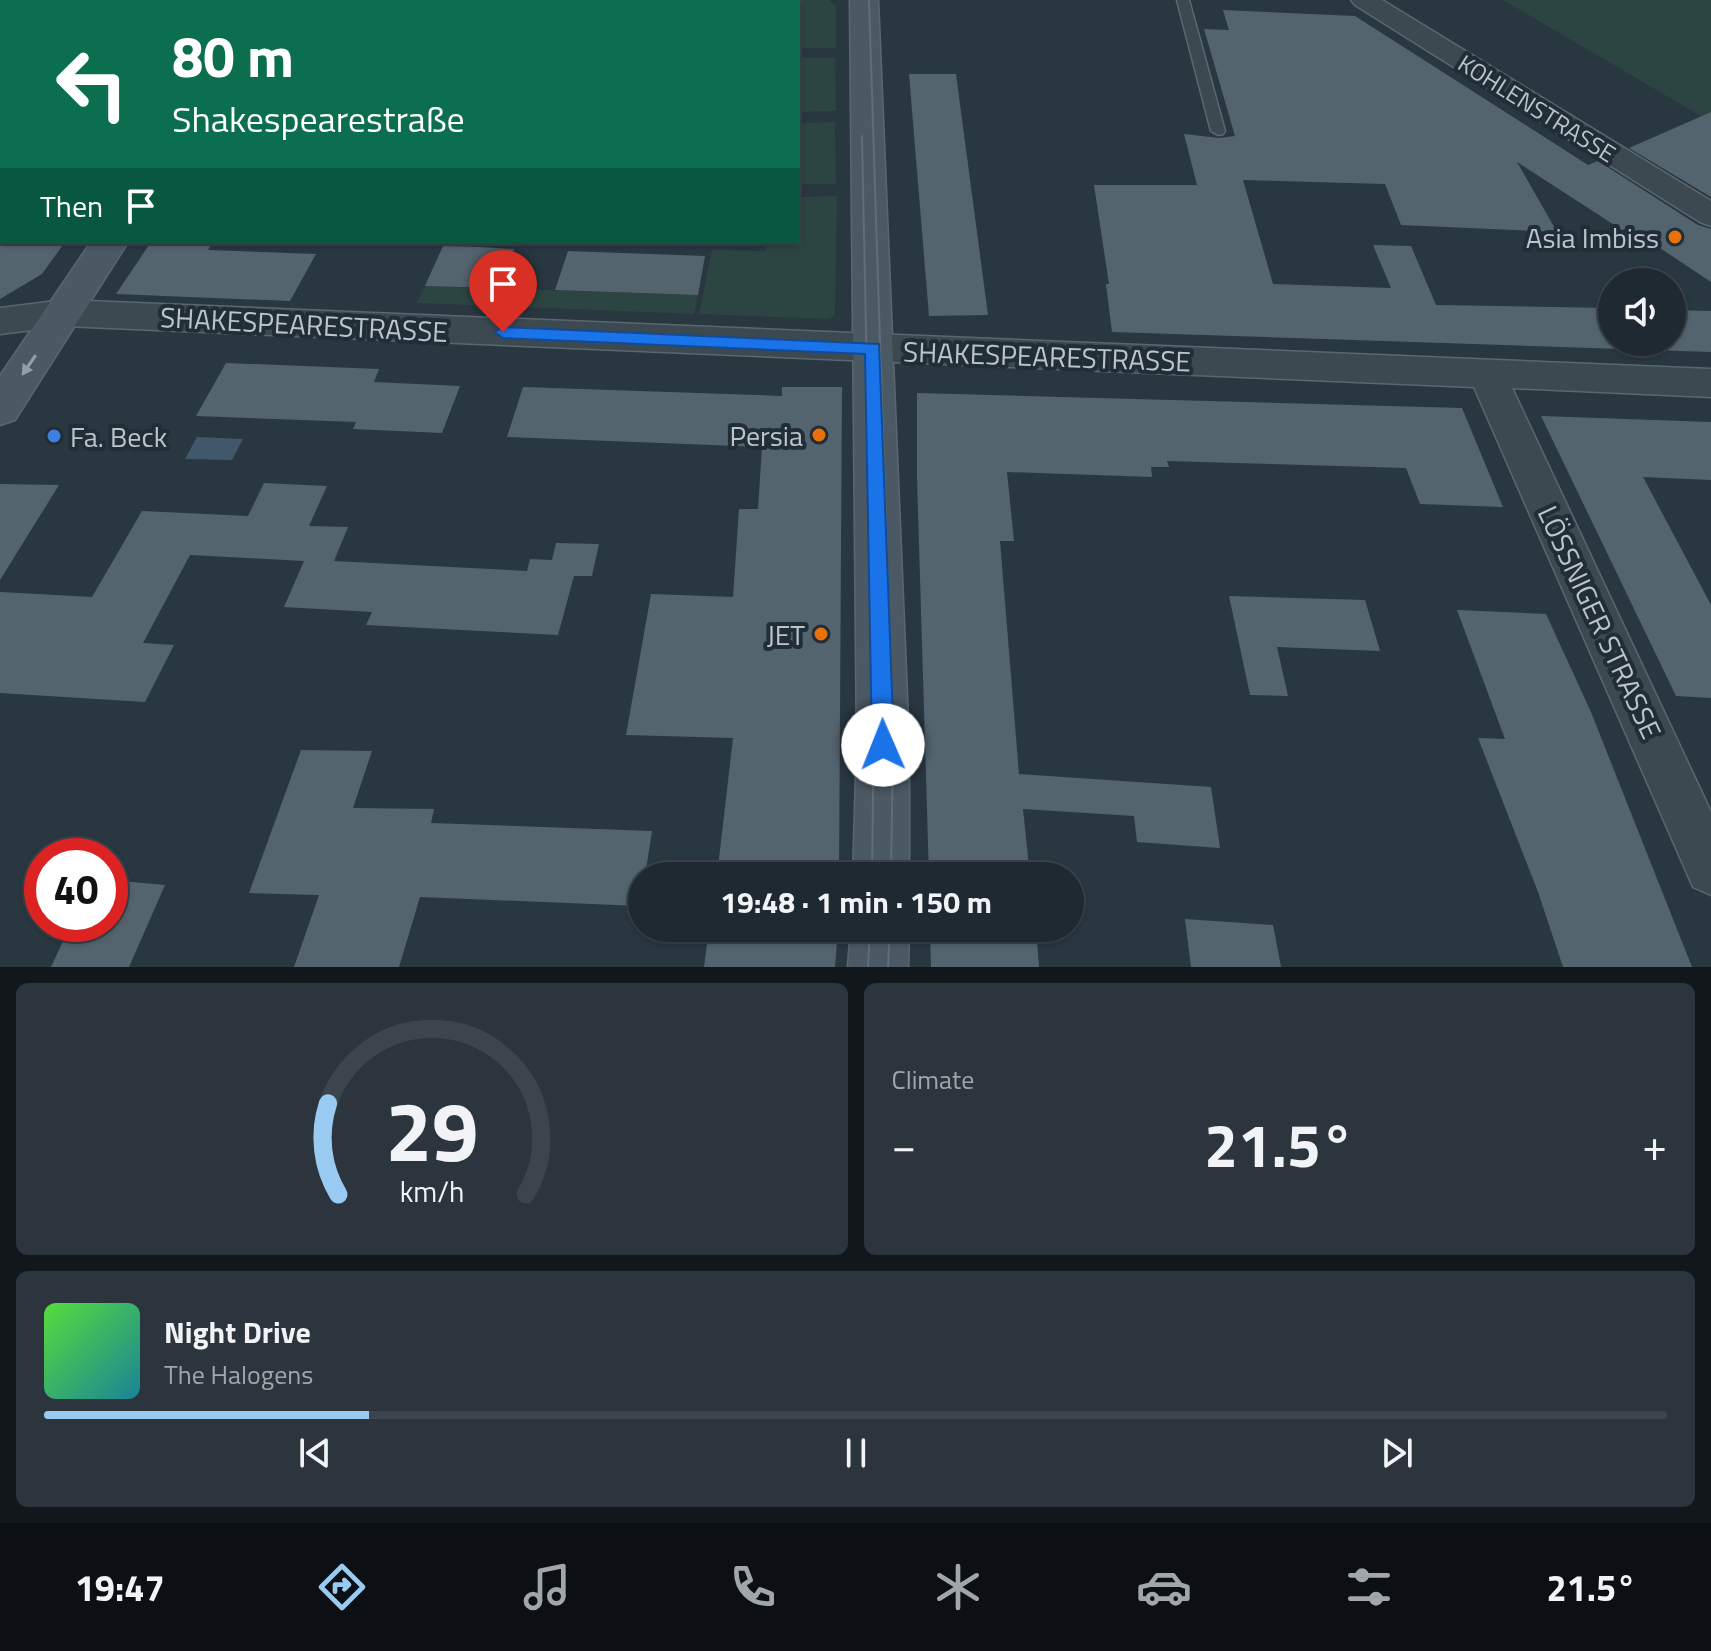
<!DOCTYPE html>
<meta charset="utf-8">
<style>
:root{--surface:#1f2931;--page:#2c353d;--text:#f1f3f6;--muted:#a1a6ab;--line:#3c454d;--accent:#98caf2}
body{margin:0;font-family:"Titillium Web",sans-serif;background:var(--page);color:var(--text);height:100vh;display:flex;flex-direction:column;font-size:30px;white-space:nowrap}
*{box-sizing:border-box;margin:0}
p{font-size:26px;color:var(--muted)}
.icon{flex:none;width:44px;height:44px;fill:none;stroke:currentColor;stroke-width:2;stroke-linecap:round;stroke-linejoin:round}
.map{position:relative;height:967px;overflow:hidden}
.side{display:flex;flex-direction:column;gap:16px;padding:16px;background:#11171b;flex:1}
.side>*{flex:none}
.guide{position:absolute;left:0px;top:0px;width:800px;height:244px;box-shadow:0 2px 6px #0004,0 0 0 2px var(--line);background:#0b6e4f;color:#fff;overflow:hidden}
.fabs{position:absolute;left:1598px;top:268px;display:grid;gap:16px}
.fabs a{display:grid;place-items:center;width:88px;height:88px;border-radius:50%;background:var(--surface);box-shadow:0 2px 6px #0004,0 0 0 2px var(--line);font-size:40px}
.speed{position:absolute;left:24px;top:838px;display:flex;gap:16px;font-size:40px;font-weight:700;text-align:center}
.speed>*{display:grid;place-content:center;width:104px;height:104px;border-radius:50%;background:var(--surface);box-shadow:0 2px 6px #0004,0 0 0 2px var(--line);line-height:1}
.speed .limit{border:12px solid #d22;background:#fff;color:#111}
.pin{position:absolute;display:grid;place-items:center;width:68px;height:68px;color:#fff;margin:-82px -34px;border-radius:50% 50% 50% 0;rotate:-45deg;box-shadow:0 0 8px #0007}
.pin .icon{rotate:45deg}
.me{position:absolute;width:88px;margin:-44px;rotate:359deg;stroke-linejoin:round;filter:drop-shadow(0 0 6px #0008)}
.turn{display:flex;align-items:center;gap:28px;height:168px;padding:0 40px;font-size:36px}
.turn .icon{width:104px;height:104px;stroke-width:2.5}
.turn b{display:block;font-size:56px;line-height:68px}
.then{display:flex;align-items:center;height:76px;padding:0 40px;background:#0003;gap:16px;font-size:30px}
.big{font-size:60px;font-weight:700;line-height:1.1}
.side .tile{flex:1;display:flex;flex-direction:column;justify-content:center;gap:12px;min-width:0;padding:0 28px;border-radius:12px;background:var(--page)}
.side .dial{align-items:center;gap:0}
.dial svg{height:208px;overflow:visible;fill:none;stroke:var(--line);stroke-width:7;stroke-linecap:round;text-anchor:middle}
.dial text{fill:var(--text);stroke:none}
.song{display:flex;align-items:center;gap:24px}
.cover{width:96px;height:96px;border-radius:12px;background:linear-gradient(135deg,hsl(110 70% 55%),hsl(190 70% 35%))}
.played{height:8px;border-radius:4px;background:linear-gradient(90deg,var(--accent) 20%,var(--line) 20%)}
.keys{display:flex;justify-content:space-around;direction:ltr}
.heat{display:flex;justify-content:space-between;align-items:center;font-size:44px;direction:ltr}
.side .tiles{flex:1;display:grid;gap:16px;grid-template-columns:1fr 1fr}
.tile:last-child{grid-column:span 2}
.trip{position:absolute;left:628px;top:862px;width:456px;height:80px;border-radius:40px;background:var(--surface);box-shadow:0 2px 6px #0004,0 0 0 2px var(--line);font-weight:700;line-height:80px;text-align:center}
.tabs{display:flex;height:128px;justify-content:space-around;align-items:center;background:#0c1014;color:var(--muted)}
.tabs .icon{width:56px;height:56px}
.tabs .on{color:var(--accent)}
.tabs b{font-size:36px;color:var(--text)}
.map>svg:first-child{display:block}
.green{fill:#2c4442}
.water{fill:#405869}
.building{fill:#54646e}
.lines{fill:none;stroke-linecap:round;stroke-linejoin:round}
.lane-casing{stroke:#5b676e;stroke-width:3}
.street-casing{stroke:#5b676e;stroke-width:3}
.secondary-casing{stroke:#5b676e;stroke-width:3}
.lane{fill:#3d4951;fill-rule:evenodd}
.street{fill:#3d4951;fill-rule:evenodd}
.secondary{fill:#4b5964;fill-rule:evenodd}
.tram{stroke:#5f6e78;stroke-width:2}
.oneway{fill:#939fa7}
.route{fill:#1a73e8;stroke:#114b97;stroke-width:2}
.food-dot{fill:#e8710a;stroke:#212e37;stroke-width:3}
.shop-dot{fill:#3f7fe0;stroke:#212e37;stroke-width:3}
.labels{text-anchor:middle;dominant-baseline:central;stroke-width:8;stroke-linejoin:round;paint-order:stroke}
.far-street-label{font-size:24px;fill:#bac4cb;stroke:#212e37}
.poi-label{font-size:28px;fill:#bac4cb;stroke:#212e37;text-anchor:end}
.street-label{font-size:28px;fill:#bac4cb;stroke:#212e37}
</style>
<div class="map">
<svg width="1711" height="967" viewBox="0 0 1711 967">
<rect width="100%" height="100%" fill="#293741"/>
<path class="green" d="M782,0h47l7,6v42h-38v-46z
M1503,0h208v122z
M798,58h37l1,53 -38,1z
M835,122l1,62h-38v-61z
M837,196l-2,119 -6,4 -130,-5 13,-64 53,1 1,-9h32v-45z
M425,286l273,9 -4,19 -277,-11z"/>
<path class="water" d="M197,437l46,2 -11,21 -47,-1z"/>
<path class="building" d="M1223,10l132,6 233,149 10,-4 100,64 13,4v53l-81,-54 -8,2 -105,-68 40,70 -156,-7 -16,-41 -142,-4 30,104 118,4 -18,-43 38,1 25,59 176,3v34h60v-32l39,1v41l-599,-20 -6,-48h3l-15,-99h103l-13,-51 35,4 16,-2 -31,-107 25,1z
M909,74h47l32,241 -59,1z
M1711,112v85l-82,-49z
M0,242h65l-23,32 -42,25z
M151,242h62l-5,8 108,4 -26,47 -174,-7z
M443,246l37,1 34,2 -16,39 -73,-2z
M568,251l137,5 -7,39 -143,-5z
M226,363l153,6 -5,13 86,4 -18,47 -89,-4 3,-7 -160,-6z
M523,387l259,9v-9h60l-3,489h-122l16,-138 -107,-3 25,-141 82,3 6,-88h19l4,-62 -255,-10z
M917,393l545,15 41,99 -83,-3 -14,-36 -239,-7 2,6h-18l1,10 -145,-5 7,69h-14l19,233 192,13 9,61 -83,-6 -3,-26 -111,-7 7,67h-101l-12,-398z
M1541,416l170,6v58l-68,-3 68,128v93l-35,-2z
M264,483l63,3 -18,40 39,1 -14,34 193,10 3,-12 22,1 4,-17 43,1 -7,32h-18l-16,59 -192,-10 6,-13 -88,-5 20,-46 -114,-6 -47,88 31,2 -29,57 -145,-9v-101l92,5 50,-86 106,5z
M0,484l59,1 -59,95z
M1229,596l136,4 15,51 -103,-4 11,49 -38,-1z
M1457,610l89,4 45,98 101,255h-129l-25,-75 -60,-154 27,1z
M301,750l71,1 -19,57 81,1 -3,14 221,8 -7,45h-3l-2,30 -220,-9 -21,70h-105l25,-72 -70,-2z
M110,880l55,5 -36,82h-78l20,-43h39z
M1185,919l88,6 8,42h-90z
M709,928h129l-3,39h-131z
M930,928h106l3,39h-108z"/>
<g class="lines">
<defs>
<path id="lane" d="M1177,0h12l36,131 -2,3 -5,1 -7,-4z"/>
<path id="street" d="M1351,0h31l329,201v25l-11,-4 -345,-217z
M64,300l1647,69v28l-199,-9 199,424v83l-18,-8 -219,-500 -1410,-61 -64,8v-26z"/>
<path id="secondary" d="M259,0h29l-30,2z
M850,0h28l31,745v131h-56l4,-131z
M91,242h37l-113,178 -15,5v-49z
M851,928h58l-1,39h-60z"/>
</defs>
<use href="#lane" class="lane-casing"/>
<use href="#street" class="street-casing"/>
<use href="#secondary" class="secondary-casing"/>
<use href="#lane" class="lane"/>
<use href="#street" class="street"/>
<use href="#secondary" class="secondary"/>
<path class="tram" d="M869,0l24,746 -2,130
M862,136l12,582 -2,158
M868,967l2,-39
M888,967l2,-39"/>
</g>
<defs><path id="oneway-solid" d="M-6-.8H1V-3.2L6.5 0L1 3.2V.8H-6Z" transform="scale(2)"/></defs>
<use class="oneway" href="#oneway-solid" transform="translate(29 365) rotate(124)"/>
<path class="route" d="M503,327l376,17 15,401 -3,7 -8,3 -7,-3 -4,-7 -7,-391 -362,-16 -8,-6z"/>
<g class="food-dot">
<circle cx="1675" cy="237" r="8"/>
<circle cx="819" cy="435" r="8"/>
<circle cx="821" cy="634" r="8"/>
</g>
<circle class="shop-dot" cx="54" cy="436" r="8"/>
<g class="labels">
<g class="far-street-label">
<text transform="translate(1537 108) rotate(32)">KOHLENSTRASSE</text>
</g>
<g class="poi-label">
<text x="1659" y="237">Asia Imbiss</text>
<text x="803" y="435">Persia</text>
<text x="70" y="436" text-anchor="start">Fa. Beck</text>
<text x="805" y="634">JET</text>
</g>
<g class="street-label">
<text transform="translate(304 324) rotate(3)">SHAKESPEARESTRASSE</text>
<text transform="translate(1047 356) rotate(2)">SHAKESPEARESTRASSE</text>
<text transform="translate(1600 622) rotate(65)">LÖSSNIGER STRASSE</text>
</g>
</g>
</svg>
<div class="fabs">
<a><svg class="icon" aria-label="sound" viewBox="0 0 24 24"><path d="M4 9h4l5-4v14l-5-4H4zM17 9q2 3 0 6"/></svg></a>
</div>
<div class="speed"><div class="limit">40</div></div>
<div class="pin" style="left:503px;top:332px;background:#d93025"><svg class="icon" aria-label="arrive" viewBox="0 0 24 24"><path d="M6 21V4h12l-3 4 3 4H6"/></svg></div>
<svg class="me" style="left:883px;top:745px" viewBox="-20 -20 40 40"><circle r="19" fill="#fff"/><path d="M0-13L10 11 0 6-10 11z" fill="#1a73e8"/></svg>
<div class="trip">19:48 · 1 min · 150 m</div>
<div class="guide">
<div class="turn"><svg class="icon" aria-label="left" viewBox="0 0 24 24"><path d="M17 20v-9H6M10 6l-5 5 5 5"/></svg><div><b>80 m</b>Shakespearestraße</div></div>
<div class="then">Then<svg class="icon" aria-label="arrive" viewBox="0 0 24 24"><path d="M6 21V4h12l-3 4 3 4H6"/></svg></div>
</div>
</div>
<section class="side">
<div class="tiles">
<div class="tile dial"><svg viewBox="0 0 100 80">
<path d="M14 69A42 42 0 1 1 86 69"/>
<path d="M14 69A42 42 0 0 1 10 34" stroke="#98caf2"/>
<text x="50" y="56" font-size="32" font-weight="700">29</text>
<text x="50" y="72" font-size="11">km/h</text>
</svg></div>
<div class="tile"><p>Climate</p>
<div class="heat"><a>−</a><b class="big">21.5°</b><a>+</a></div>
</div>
<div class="tile">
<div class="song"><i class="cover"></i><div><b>Night Drive</b><p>The Halogens</p></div></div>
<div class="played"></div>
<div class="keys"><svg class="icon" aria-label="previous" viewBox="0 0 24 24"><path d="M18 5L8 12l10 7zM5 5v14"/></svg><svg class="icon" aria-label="pause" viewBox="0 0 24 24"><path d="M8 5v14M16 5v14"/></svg><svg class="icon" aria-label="next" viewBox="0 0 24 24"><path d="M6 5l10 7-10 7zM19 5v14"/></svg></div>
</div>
</div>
</section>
<nav class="tabs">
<b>19:47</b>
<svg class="icon on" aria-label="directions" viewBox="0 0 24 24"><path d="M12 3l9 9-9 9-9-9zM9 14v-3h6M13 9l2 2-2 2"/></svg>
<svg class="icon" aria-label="music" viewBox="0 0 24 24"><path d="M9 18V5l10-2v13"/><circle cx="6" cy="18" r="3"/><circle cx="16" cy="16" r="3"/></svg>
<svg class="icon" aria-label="phone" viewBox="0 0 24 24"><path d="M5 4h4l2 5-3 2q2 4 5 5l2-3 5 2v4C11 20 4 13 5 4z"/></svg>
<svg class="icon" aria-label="climate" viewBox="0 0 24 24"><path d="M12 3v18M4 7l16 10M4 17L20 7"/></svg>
<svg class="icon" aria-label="car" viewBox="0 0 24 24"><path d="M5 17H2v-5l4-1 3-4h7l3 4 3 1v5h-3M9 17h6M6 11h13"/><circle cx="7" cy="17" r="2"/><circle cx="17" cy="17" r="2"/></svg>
<svg class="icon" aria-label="filters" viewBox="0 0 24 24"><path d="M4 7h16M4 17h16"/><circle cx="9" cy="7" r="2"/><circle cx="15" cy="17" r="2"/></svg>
<b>21.5°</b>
</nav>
